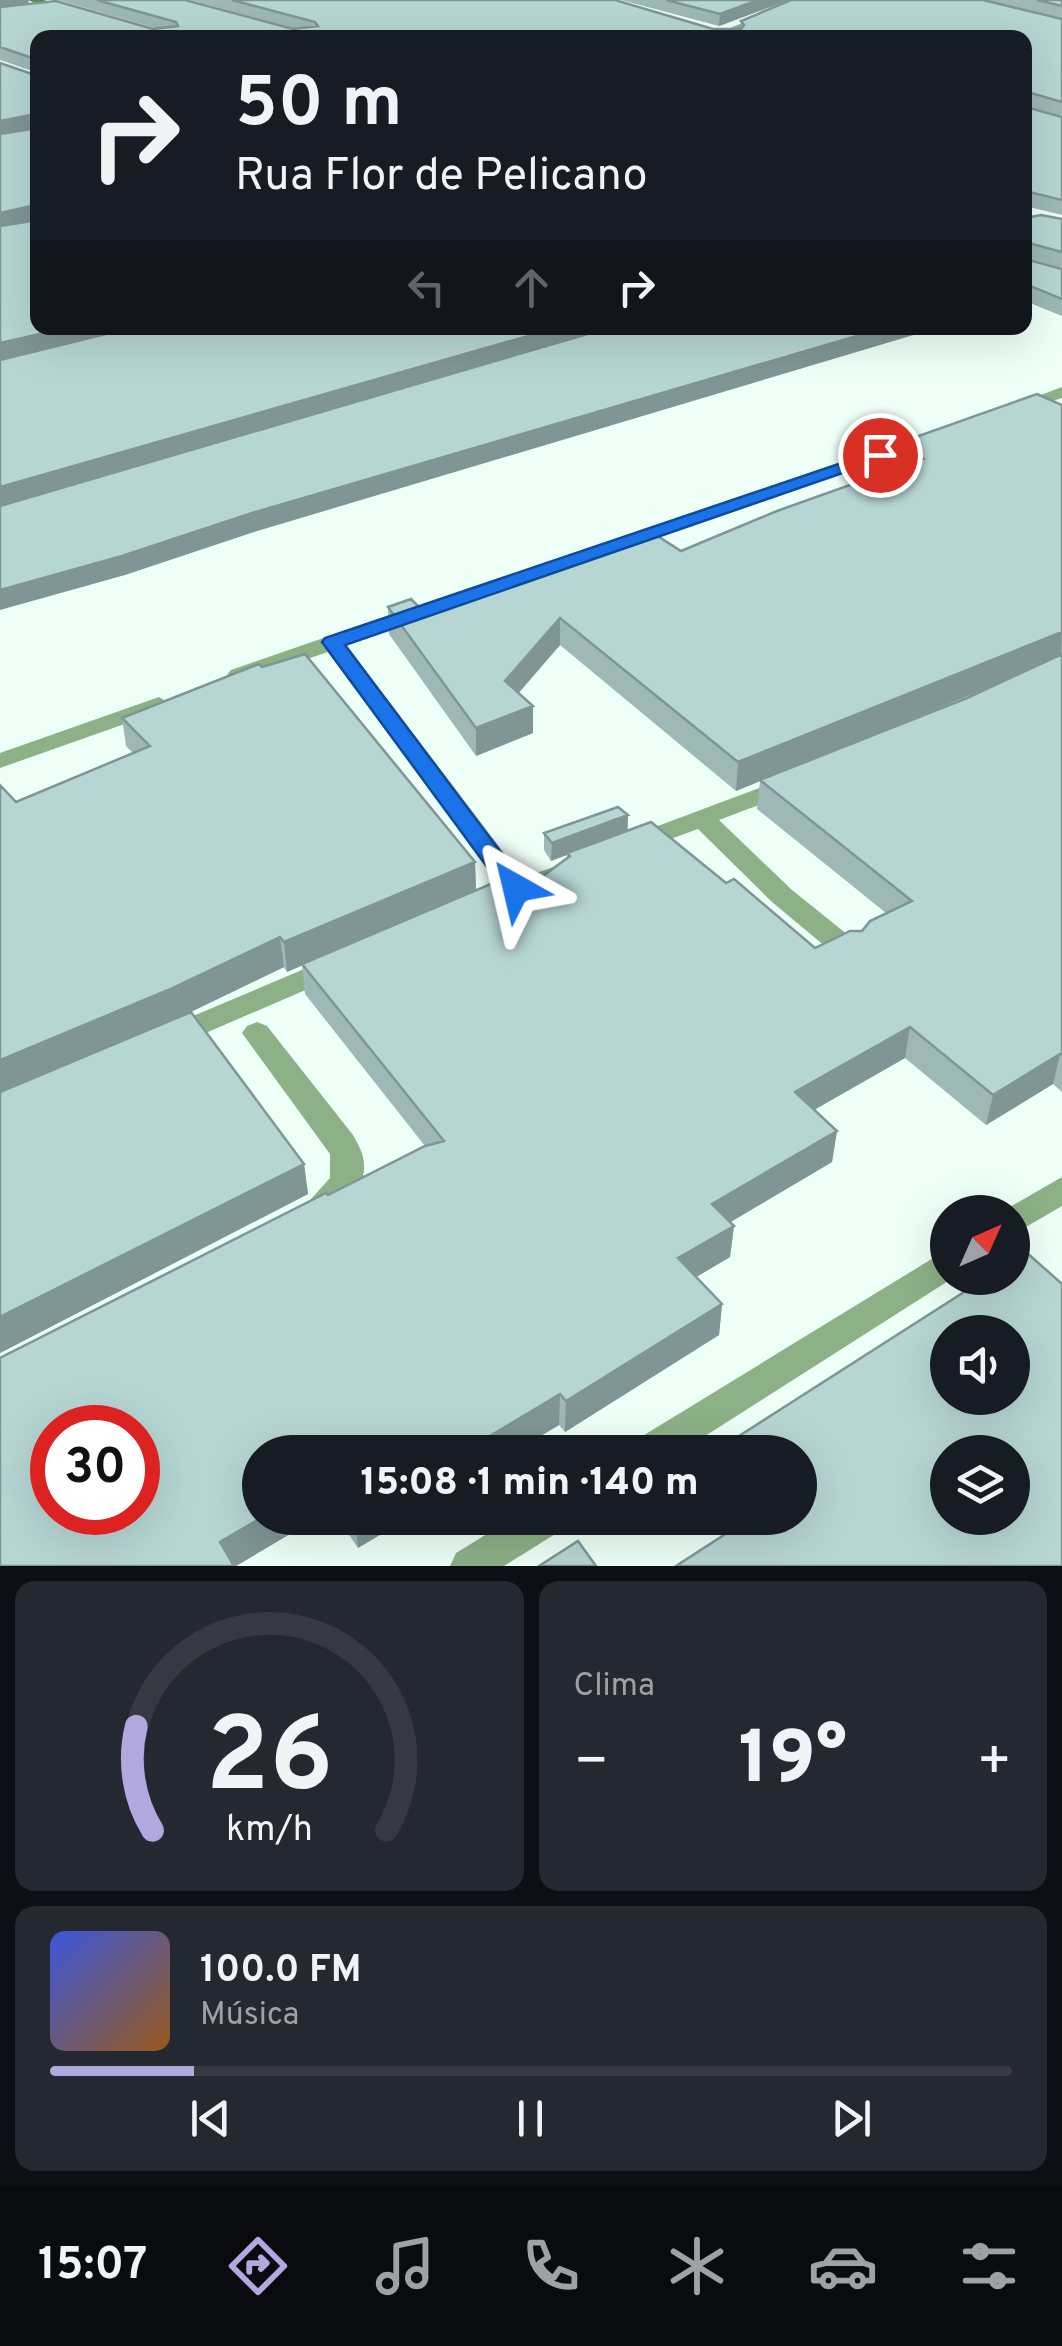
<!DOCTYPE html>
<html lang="pt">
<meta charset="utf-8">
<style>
:root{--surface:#171b24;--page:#242831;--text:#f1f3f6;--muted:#9ea1a6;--line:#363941;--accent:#b2a8e0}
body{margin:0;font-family:Overpass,sans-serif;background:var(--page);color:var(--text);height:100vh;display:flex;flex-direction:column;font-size:38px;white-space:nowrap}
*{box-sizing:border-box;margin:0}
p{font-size:32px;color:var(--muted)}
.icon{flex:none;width:55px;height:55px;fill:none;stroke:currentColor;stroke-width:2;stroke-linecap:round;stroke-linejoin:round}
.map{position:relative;height:1566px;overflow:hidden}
.side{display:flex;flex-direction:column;gap:15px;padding:15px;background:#0d0f14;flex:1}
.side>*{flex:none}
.guide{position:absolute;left:30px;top:30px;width:1002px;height:305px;border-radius:20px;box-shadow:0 10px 40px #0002;background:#171b24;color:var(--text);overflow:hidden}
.needle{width:65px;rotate:45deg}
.tools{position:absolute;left:930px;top:1195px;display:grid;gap:20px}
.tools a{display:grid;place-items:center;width:100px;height:100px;border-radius:50%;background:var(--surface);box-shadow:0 10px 40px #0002;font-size:50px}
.speed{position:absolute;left:30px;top:1405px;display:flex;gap:20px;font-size:50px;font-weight:700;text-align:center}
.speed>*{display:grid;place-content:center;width:130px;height:130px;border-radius:50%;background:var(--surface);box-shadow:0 10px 40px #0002;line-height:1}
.speed .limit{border:15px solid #d22;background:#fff;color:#111}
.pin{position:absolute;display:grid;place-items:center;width:85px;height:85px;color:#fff;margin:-42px;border:5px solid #fff;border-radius:50%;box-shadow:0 2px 10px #0007}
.me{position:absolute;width:110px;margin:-55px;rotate:323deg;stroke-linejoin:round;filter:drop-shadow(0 0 8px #0008)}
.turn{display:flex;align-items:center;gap:35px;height:210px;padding:0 40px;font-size:45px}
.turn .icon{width:130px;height:130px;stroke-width:2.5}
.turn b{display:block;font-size:70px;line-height:85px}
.lanes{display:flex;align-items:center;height:95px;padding:0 40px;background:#0003;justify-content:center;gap:50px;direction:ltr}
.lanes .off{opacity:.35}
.big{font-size:75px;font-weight:800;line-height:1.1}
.side .tile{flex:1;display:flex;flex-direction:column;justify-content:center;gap:15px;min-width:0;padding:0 35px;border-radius:20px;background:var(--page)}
.side .dial{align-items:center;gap:0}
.dial svg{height:260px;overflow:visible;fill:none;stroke:var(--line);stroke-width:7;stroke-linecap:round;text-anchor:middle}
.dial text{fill:var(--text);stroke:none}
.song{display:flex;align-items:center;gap:30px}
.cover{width:120px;height:120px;border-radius:15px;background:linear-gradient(135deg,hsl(230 70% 55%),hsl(30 70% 35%))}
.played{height:10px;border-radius:5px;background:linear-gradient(90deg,var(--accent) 15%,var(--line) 15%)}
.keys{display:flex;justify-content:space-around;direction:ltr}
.heat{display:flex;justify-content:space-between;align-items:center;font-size:55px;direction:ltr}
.side .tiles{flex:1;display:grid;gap:15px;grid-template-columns:1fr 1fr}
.tile:last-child{grid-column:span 2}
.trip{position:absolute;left:242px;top:1435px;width:575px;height:100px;border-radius:50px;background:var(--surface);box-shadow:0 10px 40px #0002;font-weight:800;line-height:100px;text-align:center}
.menu{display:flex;height:160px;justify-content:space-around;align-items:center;background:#090b0e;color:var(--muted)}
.menu .icon{width:70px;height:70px}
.menu .active{color:var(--accent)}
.menu b{font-size:45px;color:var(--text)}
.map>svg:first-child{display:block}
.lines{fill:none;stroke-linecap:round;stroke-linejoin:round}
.street{fill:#8cb186;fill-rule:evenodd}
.secondary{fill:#568c4d;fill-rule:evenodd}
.wall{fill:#9db8b5;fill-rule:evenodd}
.shaded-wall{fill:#7f9694}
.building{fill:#b6d6d3;stroke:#7f9694;stroke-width:2.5;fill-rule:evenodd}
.route{fill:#1a73e8;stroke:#114b97;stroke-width:2.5}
</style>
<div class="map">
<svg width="1062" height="1566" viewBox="0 0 1062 1566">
<rect width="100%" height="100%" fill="#eefff7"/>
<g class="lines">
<path class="street" d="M800,0h15l-93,38h-17z
M1062,387v11l-47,15 -9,-5z
M925,433l7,2v8l-303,104h-14l-3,-4 3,-4z
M419,605l11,7 -3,5 -81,28 177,233 44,-16 13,9 -4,6 -103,39 -10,-3 -4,-6 4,-6 38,-15 -173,-234 -89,30 -12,-7 4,-5z
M159,697l12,7 -4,5 -167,59v-15z
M789,777l9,3 4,5 -4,5 -79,30 73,70 66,53 4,7 -4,7h-20l-66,-55 -74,-73 -66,24 -13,-8 4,-6z
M335,956l10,3 4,7 -4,7 -165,71 -10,4 -10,-4 -5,-7 5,-7z
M257,1022l10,4 86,109c5,9 11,19 11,30 2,28 -30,62 -58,53l-4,-9 28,-31v-24l-88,-121 5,-7z
M1062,1177v29l-50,29v-23h-11z
M948,1249v29h5l-273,174h-49l5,-12z
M513,1518h52l-5,13 -56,35h-54l6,-13z"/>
<path class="secondary" d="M27,0h17l36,12 -5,3z"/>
</g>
<path class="wall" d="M0,0h28l1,4 124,25h5l-100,-29h127l108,29h3l-106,-29h425l98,29h27l1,-8 321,-2v97l-36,-10v1l36,10v98l-37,-9v-168h-987v35l-38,-13z
M621,0h168l-70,26z
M984,0h78v18z
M1025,218l37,1v49l-36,-10 36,11v47l-37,-15z
M1037,394l25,11v687l-9,-8 -67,41 -81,-67 -91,52 23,21 -5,31 -102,60 4,4 -4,31 -34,20 26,27 -3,31 -154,97 -6,-7 -45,27h-254v66h57l-81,48h-236v-208l326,-165 2,2 97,-49 -120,-152 -3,-29 -15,7 -3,-5 -93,45 113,152 4,30 -308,159v-568l16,17 117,-49 -7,-7 -4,-28 137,-54 3,3 43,-13 170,208 1,28 17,-7 15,19 59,-44v-3l-16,6 -7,-11v-17l74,-26 10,8v16l23,-9 75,61 8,-4 81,69 35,-17h12l8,-10 16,-8 -129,-104 3,-28 -24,10 -176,-146 -41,48 14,13v27l-57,23 -87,-122 -1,-27 23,-8 9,9 228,-78 33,21 96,-40 116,-42 3,-25zM1006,680l-39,18 -160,64zM52,1428h86v84h-86z
M338,1518h70l-50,30z
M713,1518h87l262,48 -337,-32z"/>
<path class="shaded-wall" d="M0,0h28l1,4 -29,3z
M758,0h31l-70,26 1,-12z
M35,114l3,13 -38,8v-14z
M35,205l2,15 -37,9v-16z
M66,328h73l-139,32v-17z
M556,328h57l-613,178v-19z
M884,328h53l-683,204 -129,43 -125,35v-20l252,-77z
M560,618v27l-55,63v-27z
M1062,632l-1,26 -325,133 2,-29z
M533,706v27l-57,23v-28z
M628,815l-1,17 -76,29 1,-18z
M475,862l1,29 -189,81 -3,-30z
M280,937l4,30 -106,51 -178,76v-34z
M910,1027l-5,31 -114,65 4,-31z
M1060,1054l-7,30 -67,41 7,-30z
M837,1131l-5,31 -123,73 3,-31z
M304,1164l4,30 -308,159v-36z
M734,1226l-4,31 -54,32 2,-31z
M722,1304l-3,31 -154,97 1,-31z
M560,1394l-1,31 -45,27h-51z
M261,1518h56l-81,48h-12l-4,-24z
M355,1518h53l-50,30z"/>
<path class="building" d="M97,0h88l108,29 25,-3 -3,-4 -83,-22h383l98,29h28l3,-4 -3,-4 50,-21h192l79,19v83l-34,-10 -3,2v-56h-987v22l-38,-13v-40l56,-6 97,28 25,-3 -2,-4z
M666,0h92l-38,14z
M1037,0h25v6z
M0,63l35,12 3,-2v43l-3,-2 -35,7z
M1025,102l1,5 36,10v83l-37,-9z
M38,128v80l-3,-3 -35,8v-79z
M1041,215l21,4v33l-33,-9 -4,3v-28z
M38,220v108h28l-66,15v-117z
M1025,259l37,10v30l-34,-14 -3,1z
M130,328h426l-556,159v-127z
M608,328h276l-632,185 -130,43 -122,34v-84z
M1037,394l25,11v227l-324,130 -178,-144 -55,63 28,25 -57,22 -88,-121 23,-8 9,9 228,-78 33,21 96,-40 146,-52 -27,-15z
M305,654l170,208 -191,80 -4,-5 -107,51 -173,72v-275l16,17 134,-56 -28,-28 137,-54 3,3z
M1062,654v401l-2,-1 -67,41 -83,-68 -115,65 42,39 -125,73 22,22 -56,32 44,46 -156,97 -6,-7 -97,58h-203l1,66 -41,24 14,24h-234v-208l326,-165 2,2 97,-49 19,-5 -142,-177 191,-81 15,19 62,-46 -3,-3 84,-31 75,61 8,-4 81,69 35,-17h12l8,-10 42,-20 -152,-121 207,-82zM52,1428h86v84h-86z
M618,807l10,8 -76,28 -8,-10z
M191,1012l113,152 -304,153v-225z
M1026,1252l36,32v282h-386l68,-44 -4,-4h60v-66h-86l272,-174h26v-17zM948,1332h64v66h-64zM948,1452h64v66h-64z
M578,1541l18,25h-57z"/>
<path class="route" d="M880,450l9,5 -3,3 -541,187 179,238 4,5 -4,6h-17l-185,-252 3,-4z"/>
</svg>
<div class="tools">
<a><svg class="needle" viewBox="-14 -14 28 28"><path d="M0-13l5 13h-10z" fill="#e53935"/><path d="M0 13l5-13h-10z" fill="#9ea1a6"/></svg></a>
<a><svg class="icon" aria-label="sound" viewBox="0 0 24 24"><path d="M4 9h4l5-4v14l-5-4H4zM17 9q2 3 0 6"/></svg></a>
<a><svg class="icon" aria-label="layers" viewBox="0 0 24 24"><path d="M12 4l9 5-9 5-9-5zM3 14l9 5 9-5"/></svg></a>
</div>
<div class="speed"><div class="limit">30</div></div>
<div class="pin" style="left:880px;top:455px;background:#d93025"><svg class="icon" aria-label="arrive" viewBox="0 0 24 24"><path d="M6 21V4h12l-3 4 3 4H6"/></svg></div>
<svg class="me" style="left:516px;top:888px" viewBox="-20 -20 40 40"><path d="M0-17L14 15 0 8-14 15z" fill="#1a73e8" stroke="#fff" stroke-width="4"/></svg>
<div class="trip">15:08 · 1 min · 140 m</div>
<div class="guide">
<div class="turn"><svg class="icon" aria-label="right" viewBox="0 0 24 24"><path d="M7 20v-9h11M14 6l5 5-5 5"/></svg><div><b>50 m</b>Rua Flor de Pelicano</div></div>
<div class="lanes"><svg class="icon off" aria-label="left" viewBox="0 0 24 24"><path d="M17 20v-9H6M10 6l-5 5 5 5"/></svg><svg class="icon off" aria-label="ahead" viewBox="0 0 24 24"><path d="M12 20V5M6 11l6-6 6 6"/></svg><svg class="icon" aria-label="right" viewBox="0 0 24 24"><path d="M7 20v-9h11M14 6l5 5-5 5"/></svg></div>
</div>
</div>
<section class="side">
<div class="tiles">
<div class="tile dial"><svg viewBox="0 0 100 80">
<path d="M14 69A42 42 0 1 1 86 69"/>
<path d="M14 69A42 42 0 0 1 9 37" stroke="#b2a8e0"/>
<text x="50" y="56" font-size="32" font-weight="700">26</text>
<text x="50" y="72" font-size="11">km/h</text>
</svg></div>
<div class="tile"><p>Clima</p>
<div class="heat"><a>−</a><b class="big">19°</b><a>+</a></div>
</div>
<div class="tile">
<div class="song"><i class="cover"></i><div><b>100.0 FM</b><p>Música</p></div></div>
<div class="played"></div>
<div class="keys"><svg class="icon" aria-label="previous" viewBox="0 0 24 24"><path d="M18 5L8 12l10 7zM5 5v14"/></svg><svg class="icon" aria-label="pause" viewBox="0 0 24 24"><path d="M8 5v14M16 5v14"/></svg><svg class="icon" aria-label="next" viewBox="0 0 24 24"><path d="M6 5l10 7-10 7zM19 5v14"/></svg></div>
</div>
</div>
</section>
<nav class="menu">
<b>15:07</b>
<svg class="icon active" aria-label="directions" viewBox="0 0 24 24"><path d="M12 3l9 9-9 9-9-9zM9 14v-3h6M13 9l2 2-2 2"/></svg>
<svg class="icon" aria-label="music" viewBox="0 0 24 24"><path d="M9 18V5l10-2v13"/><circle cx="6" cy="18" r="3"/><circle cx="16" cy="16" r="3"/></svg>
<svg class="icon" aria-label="phone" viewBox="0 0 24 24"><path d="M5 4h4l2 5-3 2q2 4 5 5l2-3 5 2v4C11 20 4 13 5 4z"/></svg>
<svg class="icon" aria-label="climate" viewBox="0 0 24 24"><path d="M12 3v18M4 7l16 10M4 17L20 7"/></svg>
<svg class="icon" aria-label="car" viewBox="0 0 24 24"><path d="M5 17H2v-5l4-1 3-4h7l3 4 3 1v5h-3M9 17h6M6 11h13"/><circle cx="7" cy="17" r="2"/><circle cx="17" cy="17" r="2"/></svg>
<svg class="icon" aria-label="filters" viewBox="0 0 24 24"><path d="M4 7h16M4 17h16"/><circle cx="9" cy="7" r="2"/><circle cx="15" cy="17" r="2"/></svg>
</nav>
